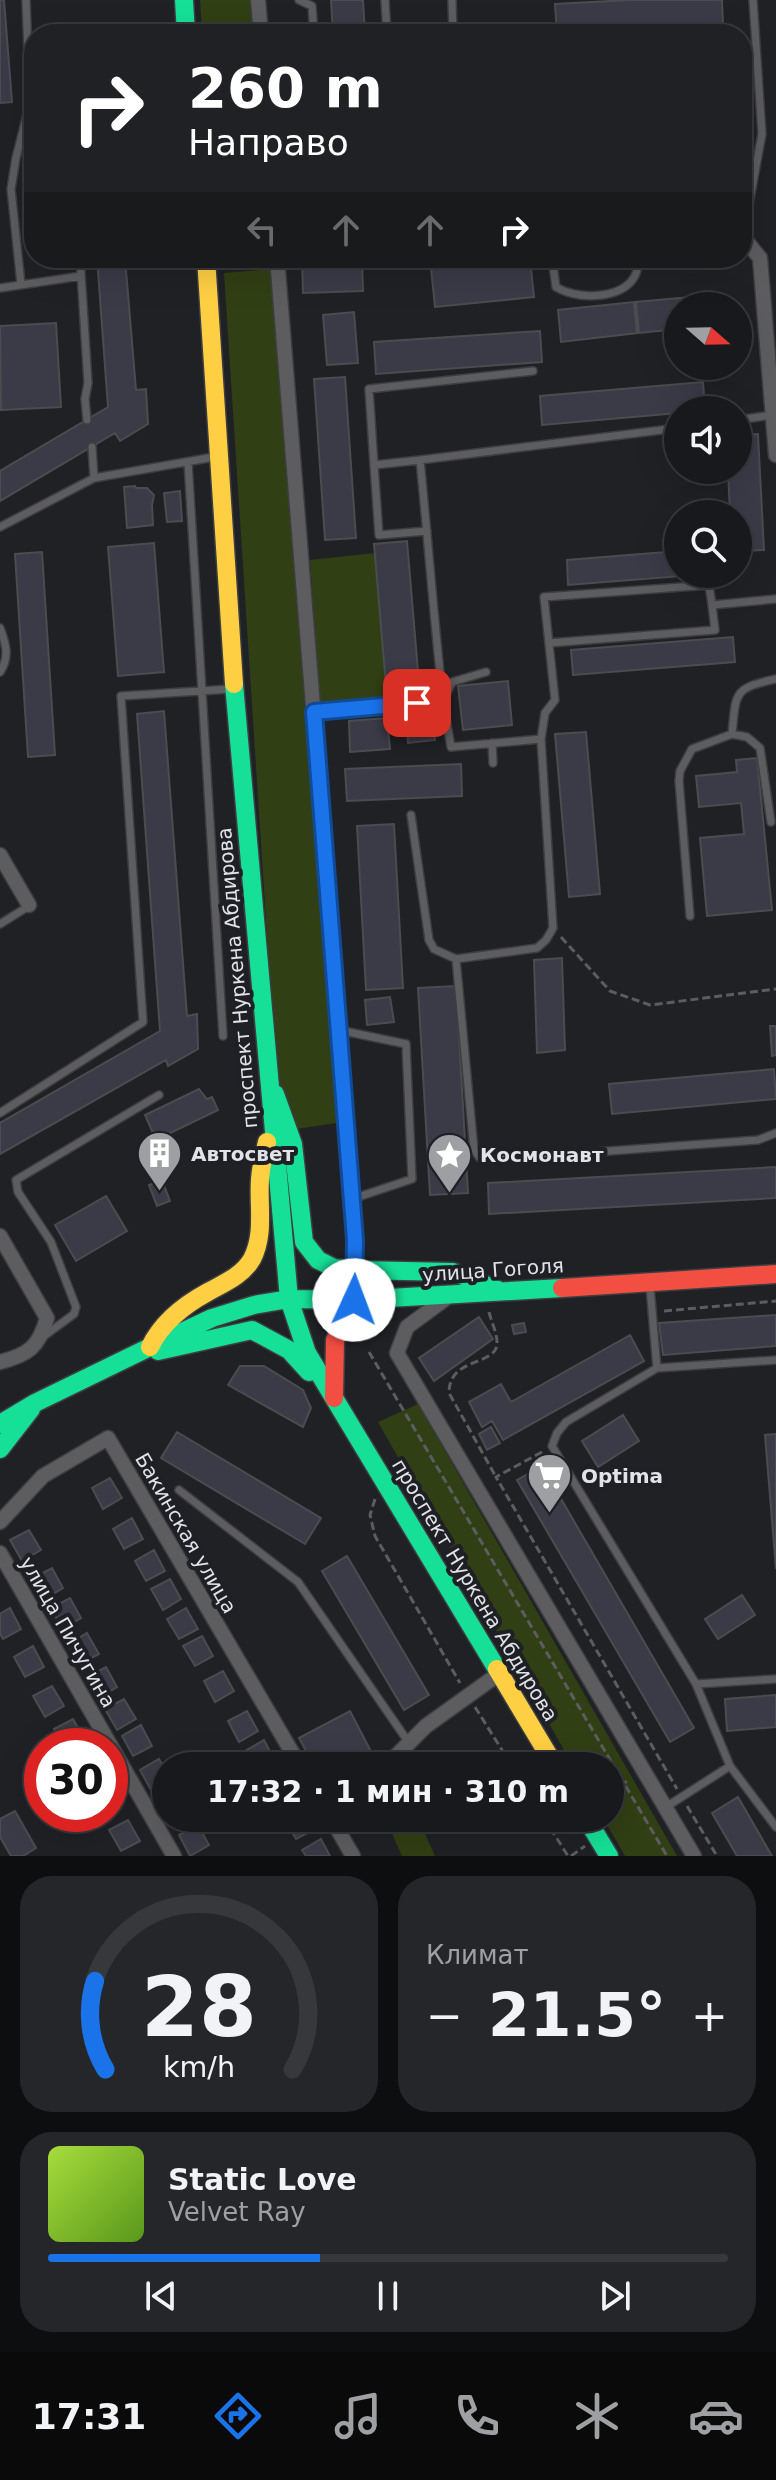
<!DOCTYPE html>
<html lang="ru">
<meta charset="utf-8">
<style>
:root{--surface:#18191c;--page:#252629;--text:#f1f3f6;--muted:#9fa0a3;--line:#36383b;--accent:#1a73e8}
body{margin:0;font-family:"DejaVu Sans",sans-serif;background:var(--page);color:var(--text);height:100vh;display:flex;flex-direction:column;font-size:30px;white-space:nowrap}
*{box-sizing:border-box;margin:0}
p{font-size:26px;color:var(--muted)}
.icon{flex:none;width:44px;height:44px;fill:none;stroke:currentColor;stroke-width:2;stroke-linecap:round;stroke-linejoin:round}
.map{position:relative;height:1856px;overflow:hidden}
.side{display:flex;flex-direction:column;gap:20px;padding:20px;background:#0d0e0f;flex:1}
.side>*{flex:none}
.guide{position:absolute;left:24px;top:24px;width:728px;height:244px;border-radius:32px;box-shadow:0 8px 32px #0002,0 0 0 2px var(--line);background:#202124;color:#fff;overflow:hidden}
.needle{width:52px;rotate:110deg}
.controls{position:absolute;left:664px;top:292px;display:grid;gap:16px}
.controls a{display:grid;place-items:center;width:88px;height:88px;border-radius:50%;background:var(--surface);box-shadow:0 8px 32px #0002,0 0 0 2px var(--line);font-size:40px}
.speed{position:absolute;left:24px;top:1728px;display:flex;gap:16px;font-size:40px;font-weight:700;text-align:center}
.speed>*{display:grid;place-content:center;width:104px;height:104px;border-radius:50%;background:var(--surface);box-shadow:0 8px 32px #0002,0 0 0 2px var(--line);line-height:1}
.speed .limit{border:12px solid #d22;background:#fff;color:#111}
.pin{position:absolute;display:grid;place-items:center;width:68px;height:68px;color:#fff;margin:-34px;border-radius:16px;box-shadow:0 4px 12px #0006}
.me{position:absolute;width:88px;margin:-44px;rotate:2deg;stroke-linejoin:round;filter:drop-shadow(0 0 6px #0008)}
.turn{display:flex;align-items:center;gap:28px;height:168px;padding:0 32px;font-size:36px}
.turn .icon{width:104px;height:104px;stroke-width:2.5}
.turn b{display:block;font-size:56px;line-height:68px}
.lanes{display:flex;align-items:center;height:76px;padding:0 32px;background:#0003;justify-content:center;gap:40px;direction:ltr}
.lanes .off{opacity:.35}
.big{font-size:60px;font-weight:700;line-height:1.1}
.side .widget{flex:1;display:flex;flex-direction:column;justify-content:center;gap:12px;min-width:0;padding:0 28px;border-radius:32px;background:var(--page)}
.side .dial{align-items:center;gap:0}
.dial svg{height:208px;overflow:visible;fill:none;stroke:var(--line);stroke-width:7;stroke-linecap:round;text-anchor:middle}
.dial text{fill:var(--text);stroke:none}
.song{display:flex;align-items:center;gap:24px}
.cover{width:96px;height:96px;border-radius:12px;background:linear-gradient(135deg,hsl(80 70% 55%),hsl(90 70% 35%))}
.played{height:8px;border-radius:4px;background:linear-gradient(90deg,var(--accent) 40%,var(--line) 40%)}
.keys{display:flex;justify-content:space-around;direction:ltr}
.heat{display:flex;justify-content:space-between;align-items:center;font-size:44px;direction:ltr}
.side .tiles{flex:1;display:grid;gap:20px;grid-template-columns:1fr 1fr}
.widget:last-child{grid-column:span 2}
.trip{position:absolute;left:152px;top:1752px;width:472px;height:80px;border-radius:40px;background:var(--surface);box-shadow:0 8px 32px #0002,0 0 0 2px var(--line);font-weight:700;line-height:80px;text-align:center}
.tabs{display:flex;height:128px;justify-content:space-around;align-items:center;background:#0a0a0b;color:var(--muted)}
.tabs .icon{width:56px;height:56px}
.tabs .selected{color:var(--accent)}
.tabs b{font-size:36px;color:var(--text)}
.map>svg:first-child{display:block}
.green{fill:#313f14}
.building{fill:#3b3b48;stroke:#4b4c4f;stroke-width:2}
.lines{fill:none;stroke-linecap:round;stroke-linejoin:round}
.lane-casing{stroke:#3d3e41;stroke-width:10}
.street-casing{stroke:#3d3e41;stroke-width:17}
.fast-casing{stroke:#3d3e41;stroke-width:21}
.slow-casing{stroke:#3d3e41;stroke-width:21}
.jam-casing{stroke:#3d3e41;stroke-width:21}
.path{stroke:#5c5d60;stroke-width:3;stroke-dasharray:8 4;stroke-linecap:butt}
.lane{stroke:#5d5d60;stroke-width:7}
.street{stroke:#5d5d60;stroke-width:14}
.fast{stroke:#16e098;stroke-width:18}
.slow{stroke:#ffcf43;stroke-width:18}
.jam{stroke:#f24e42;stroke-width:18}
.route-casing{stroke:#114b97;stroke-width:20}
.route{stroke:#1a73e8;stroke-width:14}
.labels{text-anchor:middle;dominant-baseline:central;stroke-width:8;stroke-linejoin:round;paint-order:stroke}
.street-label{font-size:20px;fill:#e2e3e7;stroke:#1f2026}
.poi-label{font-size:20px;font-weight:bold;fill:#e2e3e7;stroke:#1f2026;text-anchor:start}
</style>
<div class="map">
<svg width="776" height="1856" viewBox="0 0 776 1856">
<rect width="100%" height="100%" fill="#202125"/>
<path class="green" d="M200,0h58l2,34h-58z
M271,269l66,854 -41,6 -20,-54 -52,-802z
M375,553l12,145 -67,7 -10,-145z
M418,1404l259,452h-52l-22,-38h7v-52h-37l-195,-344z
M385,1818h33l17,38h-33z"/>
<path class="building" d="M0,0h4l8,102 -12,1z
M331,0h32l2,34h-32z
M628,0h94l1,24 -166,10 -2,-30z
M97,258h28l11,132 10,-1 2,35 -28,17 -5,-8 -115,68v-30l108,-64z
M302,258h60l1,33 -60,2z
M530,259l4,38 -99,10 -4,-39z
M701,296l1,10h-24v23l-39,4 -3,-31z
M634,302l3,31 -76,9 -3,-32z
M354,312l4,51 -31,2 -4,-50z
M56,323l5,84 -60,3 -1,-84z
M540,331l2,31 -166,12 -2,-32z
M345,377l11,161 -31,2 -11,-161z
M703,382l2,28h-27v3l-136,12 -2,-29z
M758,434l6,116 -26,1v-37h-8l-2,-44h10v-35z
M135,486l1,2h11l7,7 -2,10 1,20 -26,3 -3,-41z
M180,491l2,30 -15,1 -3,-29z
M407,541l13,154 -33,3 -13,-154z
M154,543l10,129 -46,4 -10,-129z
M678,551v23h29l-139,11 -1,-25z
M42,552l13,203 -27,2 -13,-203z
M733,637l2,25 -162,13 -2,-25z
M508,681l4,44 -49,5 -5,-44z
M164,711l23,305 10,-2 1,35 -30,17 -2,-6 -166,94v-31l160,-92 -23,-317z
M431,715l4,25 -27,3 -2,-25z
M387,718l3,31 -40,3 -1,-31z
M586,732l14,162 -31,3 -14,-163z
M757,758l15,152 -65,6 -7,-78 44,-4 -3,-31 -42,4 -3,-31 41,-4 -1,-12z
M461,764l1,32 -115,5 -2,-32z
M394,824l9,164 -37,2 -9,-164z
M562,958l3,92 -28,3 -3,-93z
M456,986l12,207 -38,2 -12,-207z
M390,997l4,25 -27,3 -2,-25z
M770,1026h6v29l-4,1z
M774,1069l2,30 -164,15 -3,-30z
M199,1089l8,10 5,-2 6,13 -62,30 -11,-25z
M776,1167v31l-287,16 -1,-31z
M162,1180l8,21 -13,5 -8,-21z
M106,1196l21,35 -51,30 -21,-36z
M776,1315v31l-113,9 -4,-32z
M479,1317l14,22 -59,42 -15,-23z
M524,1323l2,9 -12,2 -2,-9z
M630,1335l14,26 -141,79 -11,-19 -10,6 -13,-25 32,-18 10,18z
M240,1366h24l39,24 8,18 -8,19 -75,-42z
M623,1415l16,26 -41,26 -16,-26z
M491,1427l9,16 -13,7 -8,-16z
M177,1432l144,86 -16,26 -144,-86z
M776,1434v135l-11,-134z
M542,1466l152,262 -24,14 -153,-262z
M110,1478l12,20 -19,11 -11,-21z
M132,1518l11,21 -19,10 -11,-20z
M29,1530l12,20 -19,11 -12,-21z
M154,1550l11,21 -19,10 -11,-20z
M347,1556l82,139 -25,15 -82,-139z
M52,1568l11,20 -19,11 -11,-21z
M170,1579l11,20 -18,11 -12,-21z
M742,1595l13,20 -37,24 -13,-20z
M70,1598l11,20 -19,11 -11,-21z
M10,1608l11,21 -18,10 -3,-5v-20z
M186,1608l12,21 -19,10 -12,-20z
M87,1633l12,21 -19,10 -11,-20z
M202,1636l11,20 -18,10 -12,-20z
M33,1646l11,21 -19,10 -11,-20z
M106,1667l11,20 -19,11 -11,-21z
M223,1671l11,20 -19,11 -11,-21z
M52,1686l12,20 -19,11 -12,-21z
M776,1695v32l-49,4 -2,-32z
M124,1699l12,20 -19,11 -12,-21z
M247,1711l11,20 -19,11 -11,-21z
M350,1711l28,54 -64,1 -15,-28z
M73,1719l11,20 -12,7h-9l-9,-17z
M141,1725l11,21 -19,10 -11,-20z
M264,1740l11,21 -9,5h-13l-8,-15z
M159,1759l7,13v10l-15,8 -11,-20z
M110,1787l11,20 -11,6z
M738,1797l34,59h-35l-25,-43z
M15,1811l21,37 -13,8h-12l-11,-19v-18z
M308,1818l7,11 -19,10 -12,-20z
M128,1820l12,21 -19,10 -12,-21z
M198,1825l11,20 -19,11 -11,-21z
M321,1839l9,17h-24l-4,-6z"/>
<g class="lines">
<defs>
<path id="lane" d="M299,0l13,6 2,28
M385,0l2,34
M452,0l1,34
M742,53l14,-1
M743,236l19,-102 -9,-134
M80,258l8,125 -3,16 2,21
M552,258l4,29c26,16 86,12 82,-29
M21,284l-10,-95 5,-31 14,-55 -4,-103
M0,288l81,-12
M738,420l34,-5
M92,447l2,31 120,-21
M420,460l258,-32
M188,462l35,574
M374,465l-5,-76 164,-18
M0,527l94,-49
M427,531l-48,4 -5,-70 46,-5c8,80 14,160 23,241l9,-19 34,-10
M0,628c6,16 10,29 0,44
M549,643l166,-13 -3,-25
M314,712l129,-11 8,46 90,-8 4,-26 10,-13 -11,-103 165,-12 3,20 64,-6
M492,743l1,20
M411,815l18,125 5,9 22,10 81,-11 9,-8 7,-12 -12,-189
M771,822l-11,-74 -13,-11 -15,-3c4,-41 1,-46 44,-55
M690,916l-11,-135 1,-10 12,-22 40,-15
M0,924l29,-18
M456,959l18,191 6,8 8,2 270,-20 18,-7
M339,1030l67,14 6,135 -60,20
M0,1113l143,-91 -22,-326 110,-7
M650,1287l7,81 -91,54 -9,11 -5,13 144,238 34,82
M44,1336l30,-22 2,-7 -25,-65 -33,-50 -2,-12 143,-85
M657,1368l119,-8
M179,1490l119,92 111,161
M696,1684l80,-5
M666,1807l64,-41 46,61"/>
<path id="street" d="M258,0l3,34
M742,236l18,22 16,197
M277,258l62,772 16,210 -1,60
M0,855l29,50
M0,1236l47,82c-8,29 -19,37 -47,44
M445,1299l-38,28 -10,26 297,503
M0,1522l43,-46 65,-38 192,328
M0,1553l174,303
M386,1766l40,-40 74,-53
M331,1818l22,38"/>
<path id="fast" d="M184,0l2,34
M234,684l55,615 18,54 190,316
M275,1094l18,50 11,98 14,18 16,8 22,2 97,2 45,18
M158,1351l94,-21 37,20 20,22
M0,1424l35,-21 115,-56 62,-29 42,-13 35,-6 65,1 208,-12
M0,1449l31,-40
M586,1818l23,38"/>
<path id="slow" d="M206,258l28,426
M150,1347c12,-25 34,-42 58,-55 16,-9 34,-16 44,-33 13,-25 6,-53 8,-80 1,-13 4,-25 7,-37
M497,1669l58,97"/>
<path id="jam" d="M562,1288l214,-14
M334,1398l1,-58 19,-40"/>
</defs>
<use href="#lane" class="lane-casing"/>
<use href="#street" class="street-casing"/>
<use href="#fast" class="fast-casing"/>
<use href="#slow" class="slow-casing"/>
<use href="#jam" class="jam-casing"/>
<path class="path" d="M561,937l49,54 40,14 126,-16
M664,1311l112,-10
M489,1312c2,9 9,23 8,33 -3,21 -48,12 -48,48l47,84
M369,1352l298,504
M542,1452l-46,25 181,312
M375,1499l-5,16 5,21 85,147
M475,1707l37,59
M610,1792l17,-11
M687,1806l30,50
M544,1818l24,38
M571,1856l14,-10"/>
<use href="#lane" class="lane"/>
<use href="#street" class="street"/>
<use href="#fast" class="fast"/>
<use href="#slow" class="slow"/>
<use href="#jam" class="jam"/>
</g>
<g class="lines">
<defs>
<path id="route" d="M354,1300l1,-60 -41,-528 103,-9"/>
</defs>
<use href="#route" class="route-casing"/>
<use href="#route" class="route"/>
</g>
<defs>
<symbol id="building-pin" viewBox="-11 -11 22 30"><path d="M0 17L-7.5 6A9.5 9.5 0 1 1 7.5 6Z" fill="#9e9fa3" stroke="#1f2026"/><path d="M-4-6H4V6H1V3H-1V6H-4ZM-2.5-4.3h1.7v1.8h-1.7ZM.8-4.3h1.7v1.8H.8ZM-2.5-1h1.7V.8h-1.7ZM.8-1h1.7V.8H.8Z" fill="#fff"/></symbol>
<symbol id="sight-pin" viewBox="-11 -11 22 30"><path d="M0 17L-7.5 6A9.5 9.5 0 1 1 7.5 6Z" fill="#9e9fa3" stroke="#1f2026"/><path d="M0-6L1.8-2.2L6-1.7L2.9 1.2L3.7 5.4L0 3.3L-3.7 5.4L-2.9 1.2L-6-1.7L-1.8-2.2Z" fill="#fff"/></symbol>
<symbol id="supermarket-pin" viewBox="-11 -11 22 30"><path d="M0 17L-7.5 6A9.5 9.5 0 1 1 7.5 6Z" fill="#9e9fa3" stroke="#1f2026"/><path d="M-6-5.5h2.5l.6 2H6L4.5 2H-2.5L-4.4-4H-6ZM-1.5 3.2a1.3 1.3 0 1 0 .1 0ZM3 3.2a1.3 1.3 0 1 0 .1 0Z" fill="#fff"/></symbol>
</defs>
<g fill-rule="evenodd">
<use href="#building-pin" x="134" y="1128" width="51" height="69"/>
<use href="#sight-pin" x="424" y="1130" width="51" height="69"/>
<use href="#supermarket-pin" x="524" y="1450" width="51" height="69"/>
</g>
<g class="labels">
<g class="street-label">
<text transform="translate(237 978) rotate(-95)">проспект Нуркена Абдирова</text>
<text transform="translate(493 1270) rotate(-4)">улица Гоголя</text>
<text transform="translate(186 1533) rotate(60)">Бакинская улица</text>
<text transform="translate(475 1590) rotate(59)">проспект Нуркена Абдирова</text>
<text transform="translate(68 1632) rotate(60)">улица Пичугина</text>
</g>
<g class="poi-label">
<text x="191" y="1154">Автосвет</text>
<text x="480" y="1155">Космонавт</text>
<text x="581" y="1476">Optima</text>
</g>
</g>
</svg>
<div class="controls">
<a><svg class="needle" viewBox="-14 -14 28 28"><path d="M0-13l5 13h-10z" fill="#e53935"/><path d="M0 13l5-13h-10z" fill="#9fa0a3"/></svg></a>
<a><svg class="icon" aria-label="sound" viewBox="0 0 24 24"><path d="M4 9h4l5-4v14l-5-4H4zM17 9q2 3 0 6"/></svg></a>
<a><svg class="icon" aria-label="search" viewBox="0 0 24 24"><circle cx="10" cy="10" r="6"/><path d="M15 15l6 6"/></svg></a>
</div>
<div class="speed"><div class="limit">30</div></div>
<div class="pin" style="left:417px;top:703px;background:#d93025"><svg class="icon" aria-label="arrive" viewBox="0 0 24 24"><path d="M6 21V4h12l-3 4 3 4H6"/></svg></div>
<svg class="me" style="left:354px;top:1300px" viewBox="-20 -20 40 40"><circle r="19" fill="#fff"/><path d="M0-13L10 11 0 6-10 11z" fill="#1a73e8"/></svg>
<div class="trip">17:32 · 1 мин · 310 m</div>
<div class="guide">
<div class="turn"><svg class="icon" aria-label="right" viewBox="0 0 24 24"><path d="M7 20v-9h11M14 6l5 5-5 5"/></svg><div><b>260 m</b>Направо</div></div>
<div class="lanes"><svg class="icon off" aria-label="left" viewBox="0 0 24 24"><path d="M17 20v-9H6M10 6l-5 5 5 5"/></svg><svg class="icon off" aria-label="ahead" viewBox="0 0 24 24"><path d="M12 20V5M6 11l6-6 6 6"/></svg><svg class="icon off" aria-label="ahead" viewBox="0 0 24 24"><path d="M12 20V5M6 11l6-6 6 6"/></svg><svg class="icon" aria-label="right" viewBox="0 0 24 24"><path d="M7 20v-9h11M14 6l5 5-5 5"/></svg></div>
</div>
</div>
<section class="side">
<div class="tiles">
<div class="widget dial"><svg viewBox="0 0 100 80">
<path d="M14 69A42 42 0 1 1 86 69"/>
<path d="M14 69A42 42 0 0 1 10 35" stroke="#1a73e8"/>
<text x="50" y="56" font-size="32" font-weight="700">28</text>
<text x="50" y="72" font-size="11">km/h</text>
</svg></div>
<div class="widget"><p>Климат</p>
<div class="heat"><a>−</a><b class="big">21.5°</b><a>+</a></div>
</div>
<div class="widget">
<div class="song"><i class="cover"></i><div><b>Static Love</b><p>Velvet Ray</p></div></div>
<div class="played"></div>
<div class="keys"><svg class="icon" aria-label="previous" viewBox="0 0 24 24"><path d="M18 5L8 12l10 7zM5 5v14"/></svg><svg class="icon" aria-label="pause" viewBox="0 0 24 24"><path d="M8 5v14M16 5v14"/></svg><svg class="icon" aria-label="next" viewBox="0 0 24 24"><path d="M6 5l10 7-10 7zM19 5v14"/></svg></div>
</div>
</div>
</section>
<nav class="tabs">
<b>17:31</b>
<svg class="icon selected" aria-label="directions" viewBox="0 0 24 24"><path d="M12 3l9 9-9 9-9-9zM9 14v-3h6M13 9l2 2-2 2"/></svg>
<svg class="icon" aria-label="music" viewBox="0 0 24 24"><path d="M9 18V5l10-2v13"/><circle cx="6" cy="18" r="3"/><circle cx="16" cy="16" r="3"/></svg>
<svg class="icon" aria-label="phone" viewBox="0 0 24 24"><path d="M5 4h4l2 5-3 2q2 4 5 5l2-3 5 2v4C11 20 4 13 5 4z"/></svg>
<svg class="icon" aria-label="climate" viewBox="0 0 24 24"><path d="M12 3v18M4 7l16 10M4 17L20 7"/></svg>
<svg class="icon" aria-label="car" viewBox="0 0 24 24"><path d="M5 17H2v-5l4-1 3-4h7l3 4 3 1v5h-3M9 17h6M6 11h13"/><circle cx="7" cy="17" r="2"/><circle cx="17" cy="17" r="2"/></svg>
</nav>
